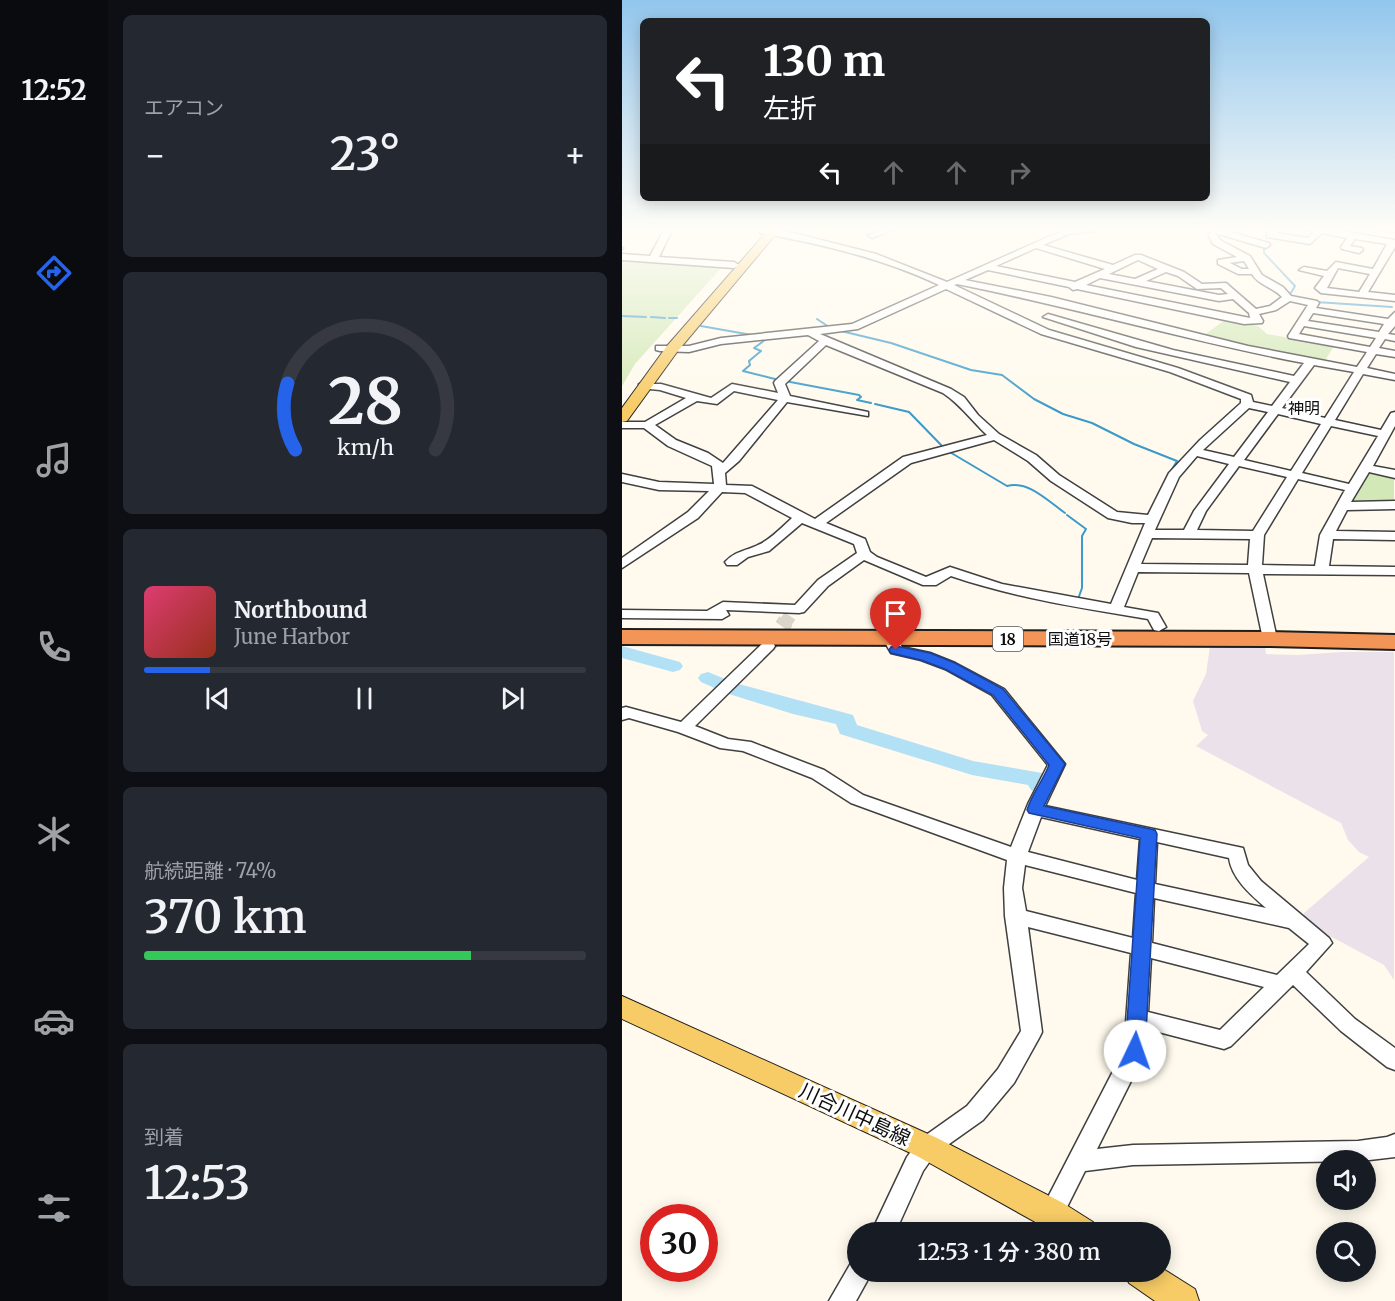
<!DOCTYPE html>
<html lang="ja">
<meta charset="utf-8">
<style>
:root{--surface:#171b24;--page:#242831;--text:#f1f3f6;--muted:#9ea1a6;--line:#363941;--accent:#2563eb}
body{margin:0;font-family:Merriweather,"Noto Sans JP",serif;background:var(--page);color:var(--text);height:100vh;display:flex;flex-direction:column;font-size:22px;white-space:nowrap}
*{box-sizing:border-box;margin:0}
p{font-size:20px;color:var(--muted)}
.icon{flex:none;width:33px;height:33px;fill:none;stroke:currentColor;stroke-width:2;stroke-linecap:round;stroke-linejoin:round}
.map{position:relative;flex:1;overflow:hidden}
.panel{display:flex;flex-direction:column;gap:15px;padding:15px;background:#0d0f14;width:514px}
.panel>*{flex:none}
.guide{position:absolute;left:18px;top:18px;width:570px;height:183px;border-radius:9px;box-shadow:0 3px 15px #0003;background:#202124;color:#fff;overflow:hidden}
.controls{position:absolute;left:694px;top:1150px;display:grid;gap:12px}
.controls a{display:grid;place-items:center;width:60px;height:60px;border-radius:50%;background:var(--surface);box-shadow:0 3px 15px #0003;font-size:30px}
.speed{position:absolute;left:18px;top:1204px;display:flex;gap:12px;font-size:30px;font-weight:700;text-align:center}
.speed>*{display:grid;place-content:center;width:78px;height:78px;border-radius:50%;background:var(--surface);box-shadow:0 3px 15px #0003;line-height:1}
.speed .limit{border:9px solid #d22;background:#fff;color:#111}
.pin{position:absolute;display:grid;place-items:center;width:51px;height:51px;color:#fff;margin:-62px -26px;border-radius:50% 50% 50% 0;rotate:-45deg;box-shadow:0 0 6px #0007}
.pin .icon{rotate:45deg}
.me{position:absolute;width:66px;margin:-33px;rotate:3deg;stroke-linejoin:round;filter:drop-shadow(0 0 4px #0008)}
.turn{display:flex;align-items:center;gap:21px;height:126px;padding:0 24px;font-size:27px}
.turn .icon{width:78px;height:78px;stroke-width:2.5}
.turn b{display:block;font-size:42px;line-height:51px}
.lanes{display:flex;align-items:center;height:57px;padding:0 24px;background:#0003;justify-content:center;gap:30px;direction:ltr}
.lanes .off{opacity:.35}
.big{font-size:45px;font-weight:600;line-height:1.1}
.panel .widget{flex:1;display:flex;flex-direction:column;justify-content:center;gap:9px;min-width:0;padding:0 21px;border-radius:9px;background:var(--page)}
.panel .dial{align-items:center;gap:0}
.dial svg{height:156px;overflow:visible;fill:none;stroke:var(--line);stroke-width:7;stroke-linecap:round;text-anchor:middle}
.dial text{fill:var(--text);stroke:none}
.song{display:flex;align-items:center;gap:18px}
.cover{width:72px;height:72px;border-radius:9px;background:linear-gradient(135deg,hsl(340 70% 55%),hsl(10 70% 35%))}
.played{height:6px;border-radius:3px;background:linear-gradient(90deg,var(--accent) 15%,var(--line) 15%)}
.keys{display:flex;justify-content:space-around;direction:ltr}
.heat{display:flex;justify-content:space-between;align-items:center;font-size:33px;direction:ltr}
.charge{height:9px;border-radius:4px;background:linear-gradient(90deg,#34c759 74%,var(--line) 0)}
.trip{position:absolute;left:225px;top:1222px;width:324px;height:60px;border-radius:30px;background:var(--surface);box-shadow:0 3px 15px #0003;font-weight:600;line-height:60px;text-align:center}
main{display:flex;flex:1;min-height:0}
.tabs{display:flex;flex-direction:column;width:108px;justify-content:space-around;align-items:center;background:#090b0e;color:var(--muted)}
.tabs .icon{width:42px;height:42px}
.tabs .current{color:var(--accent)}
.tabs b{font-size:27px;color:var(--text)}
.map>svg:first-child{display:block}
.industrial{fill:#eae1eb}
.green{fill:#d3e8b7}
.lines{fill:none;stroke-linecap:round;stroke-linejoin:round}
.stream{stroke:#3a9acb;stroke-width:2}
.river{fill:#b2e0f5;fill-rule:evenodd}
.minor-tunnel-far1{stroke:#dbd6cb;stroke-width:13;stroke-dasharray:13 6;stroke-linecap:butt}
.minor-tunnel{stroke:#dbd6cb;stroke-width:16;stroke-dasharray:16 8;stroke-linecap:butt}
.minor-casing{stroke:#404040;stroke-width:3}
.major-casing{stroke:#1e1e1e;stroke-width:2}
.highway-casing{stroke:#1e1e1e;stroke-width:4}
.minor{fill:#fff;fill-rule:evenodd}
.major{fill:#f7cb65;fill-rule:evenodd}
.highway{fill:#f29557;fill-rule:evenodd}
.route{fill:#2563eb;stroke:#184099;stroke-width:1.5}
.labels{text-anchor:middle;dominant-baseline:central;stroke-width:6;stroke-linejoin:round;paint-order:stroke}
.shield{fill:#fff;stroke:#565656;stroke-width:1.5}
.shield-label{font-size:15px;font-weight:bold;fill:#0d0d0d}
.far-quarter-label{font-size:16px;fill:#0d0d0d;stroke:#fff}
.street-label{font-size:16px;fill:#0d0d0d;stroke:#fff}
.near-street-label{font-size:20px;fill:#0d0d0d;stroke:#fff}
</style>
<main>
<nav class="tabs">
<b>12:52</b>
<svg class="icon current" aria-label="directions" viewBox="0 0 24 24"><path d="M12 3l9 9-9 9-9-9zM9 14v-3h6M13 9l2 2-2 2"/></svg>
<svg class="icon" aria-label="music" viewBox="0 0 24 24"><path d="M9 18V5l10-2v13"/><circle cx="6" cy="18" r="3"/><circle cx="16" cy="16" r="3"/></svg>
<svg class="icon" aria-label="phone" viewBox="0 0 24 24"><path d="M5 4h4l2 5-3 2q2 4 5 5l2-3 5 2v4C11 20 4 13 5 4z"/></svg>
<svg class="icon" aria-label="climate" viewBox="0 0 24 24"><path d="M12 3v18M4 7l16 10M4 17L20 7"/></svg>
<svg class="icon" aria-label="car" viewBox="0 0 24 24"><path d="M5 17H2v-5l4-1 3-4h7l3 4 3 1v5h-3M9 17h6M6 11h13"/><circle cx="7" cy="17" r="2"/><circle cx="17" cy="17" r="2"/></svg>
<svg class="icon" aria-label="filters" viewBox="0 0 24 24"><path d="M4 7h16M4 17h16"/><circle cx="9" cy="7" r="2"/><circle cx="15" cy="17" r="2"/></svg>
</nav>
<section class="panel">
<div class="widget"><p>エアコン</p>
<div class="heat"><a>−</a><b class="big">23°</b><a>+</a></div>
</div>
<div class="widget dial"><svg viewBox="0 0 100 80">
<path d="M14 69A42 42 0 1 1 86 69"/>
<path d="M14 69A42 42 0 0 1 10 35" stroke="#2563eb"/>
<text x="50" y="56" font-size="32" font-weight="700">28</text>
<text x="50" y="72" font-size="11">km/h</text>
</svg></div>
<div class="widget">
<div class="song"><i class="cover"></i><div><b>Northbound</b><p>June Harbor</p></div></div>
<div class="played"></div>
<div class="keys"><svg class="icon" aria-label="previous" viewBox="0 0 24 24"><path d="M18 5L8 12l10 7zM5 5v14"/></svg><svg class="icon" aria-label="pause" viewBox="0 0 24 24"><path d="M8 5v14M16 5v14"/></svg><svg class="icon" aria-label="next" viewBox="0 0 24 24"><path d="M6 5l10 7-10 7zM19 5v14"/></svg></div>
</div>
<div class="widget"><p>航続距離 · 74%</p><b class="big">370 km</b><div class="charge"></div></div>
<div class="widget"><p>到着</p><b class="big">12:53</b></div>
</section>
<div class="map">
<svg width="773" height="1301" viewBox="0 0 773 1301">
<rect width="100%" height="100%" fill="#fffaed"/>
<path class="industrial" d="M588,646h55l1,8 31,1 45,-3h52v328l-10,-15 -54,-29 -25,-18 -1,-5 65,-56 -10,-5 -11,-12 -7,-17 -145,-77 12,-11 -6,-4 -9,-30 13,-27z"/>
<path class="green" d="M0,258l100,9 -87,97 -13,22z
M604,319l32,7 9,8 67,12 -10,16 -80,-15 -41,-11z
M747,471l25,6v26l-44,1z"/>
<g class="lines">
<path class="stream" d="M579,228l11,4
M638,245l4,3v5l31,33 -6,10
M0,247l2,1 -2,2
M694,302l76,5
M0,316l24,1
M29,317l14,1
M47,318h8
M195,319l12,8
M79,326l51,9
M219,331l50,12 80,27 31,5 32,24 29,15 29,9 42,21 43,17 -6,10
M147,337l-15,11 7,3 -12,10 1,4 -7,6 36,9
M163,381l74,14 2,2 -4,3 14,3
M253,404l34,8 35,36
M326,451l59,35c21,-6 41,15 58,27
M445,515l19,14 -4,7v52l-5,14"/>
<path class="river" d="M0,646l58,16 3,4 -3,4 -7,2 -51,-14z
M86,672l27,11 118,32 4,10 116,36 75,13 3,5 -4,11 -8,3 -8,-3 -3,-5 -56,-10 -132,-41 -4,-10 -43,-10 -67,-21 -25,-11 -3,-4 3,-4z"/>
<path class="minor-tunnel-far1" d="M163,623l5,-7"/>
<path class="minor-tunnel" d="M146,646l18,-25"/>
<defs>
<path id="minor" d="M43,228h8l-14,29 75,5 5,3 -5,3 -112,-8v-6l28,2z
M141,228l15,1 98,25 71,28 117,-52 36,-2 -4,3 -27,3 -26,11 70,20 22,-10h6l43,17 18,12 24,-1 30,26 14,-3 12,-9c-8,-9 -24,-12 -30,-23h-14l-20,-10v-4l19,-3 -24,-13 -5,-10 4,-2 -7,-4h12l52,15 1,2 -4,3 -51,-15 5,7 30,16 12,19 21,12 8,9 26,5 2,2 -3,5 72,11 7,-7v14l-7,8 7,1v6l-10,-2 -6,9 16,3v6l-19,-3 -9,14 28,6v6l-32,-6 -28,46 46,10 10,-17 4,-1v14l-22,40 22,4v8l-26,-6 -18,30 44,-1v8l-48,1 -11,21 59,1v8l-62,-1 -4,27 66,1v8l-132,-1 14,65 -7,4 -7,-4 -14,-66 -111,-1 -14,35 34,6 8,14 -7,4 -5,-1 -6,-11c-66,-11 -132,-21 -197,-43l-15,9h-13l-59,-25 -36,26 -24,26 -5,1 -73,-3 3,5 -7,4 -100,-1v-8l85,1 16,-9 72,3 23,-25 39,-27 -3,-9 -52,-21 -33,28 -21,6 -11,8h-10l-2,-3c10,-11 21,-11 33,-17 12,-5 24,-18 34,-27l-47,-25 -23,-1 -24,26 -76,50v-10l66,-46 21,-21 -50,-1 -37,-8v-8l37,8 55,2 -2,-18 -44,-20 -24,-18h-22v-6h23l41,-24 -26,-8 -21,-2v-4h22l50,14 21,-14 46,9 -4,-10 1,-2 44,-40 -11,-6 -87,9 -32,8 -29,-1 -4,-1v-4h33l32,-8 131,-14 87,-39c-57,-27 -118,-41 -179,-52l-1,-2zM414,248l69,21 -30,13 -79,-16zM516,260l20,9 -23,10 -26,-5zM622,261l5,8h-7l-12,-6zM366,270l81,17 4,3 4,-1 167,35 18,-1 1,-2 -4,-7 17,-4 14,-9 18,4 -20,31 1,2 78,14 -10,15 -109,-21 -197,-49 -86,-17zM544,272l12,4 19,13 24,-1 7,6 -9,1 -73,-14zM478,278l119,23 14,-2 16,14 1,5 -164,-33zM335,284c116,23 231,57 347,79l-10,13 -121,-26 -125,-36 -5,3 93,30 154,35 -18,24 -19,-4 -2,-7 -73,-27 -129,-38 -95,-45zM324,289l95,45 129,38 71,27v4l-41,37 -31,33 -21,42 -31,-3 -58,-37 -23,-20 -37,-21 -21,-19 -14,-18 -13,-8 -131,-55 38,-5zM691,313l71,11 -5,8 -71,-11zM682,326l72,12 -6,9 -71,-13zM204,345l117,48c17,11 29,28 44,42l-84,22 -88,62 -63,-33 -26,-1 -1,-12 14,-12 48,-59 81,14v-4l-78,-16 -5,-12zM692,365l40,7 -29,46 -43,-10zM112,391l44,9 -55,63 -15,-10 -32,-13 -21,-15 42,-24 20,3zM627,408l19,4 -34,45 -31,-7zM656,414l43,10 -30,47 -47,-11zM709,426l47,10 -29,48 -47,-11zM372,440l34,21 23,20 57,37 24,5h13l-34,81 -109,-20 -52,-17 -24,10 -49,-20 -7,-5 -5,-13 -39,-16 85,-60zM575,456l32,8 -35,47 -10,19h-29l24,-53zM617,466l48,11 -34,54 -56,-1 9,-19zM676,479l47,11 -25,45 -5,31 -53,-1 2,-30zM530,538l98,1 -2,26 -107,-1z
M264,228h11l-25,10 -4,-3z
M651,228h9l-5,5 31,5 6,-6 -12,-4h20l73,12v7l-27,45 27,3v6l-74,-8 -6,-5 9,-12 -25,-6 5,-3 23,4 9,-9 37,7 14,-25 -32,-5 -5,7 12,2 1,2 -4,3 -17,-4 -1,-2 6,-9 -25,-5 -12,11 -43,-7v-4zM716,268l32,6 -11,18 -32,-4z
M757,228h16v4l-15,-2z
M268,635l5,1 7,11 28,6 25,10 49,26 61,75 -20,42 198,42 5,17 13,16 68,57 3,5 -26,29 49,47 40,29v22l-8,-3 -46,-36 -48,-46 -62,61 -7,3 -77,-20 -1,22 -49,98 36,-4 225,-4 29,-4 8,-3v23l-34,4 -228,4 -48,6 -25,50 -8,3 -8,-3 -4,-8 4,-8 80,-155 7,-97 -103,-26 14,105 -3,6 -25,45 -31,37 -48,34 -12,17 -28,62h-24l36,-76 12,-17 48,-34 31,-37 23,-38 -16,-115 -1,-28 3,-28 -156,-57 -39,-25 -69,-27 -23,-3 -42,-16 -49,-14 -7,2v-12l4,-1 55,15 82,-79h10l2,3 -2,3 -78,77 33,13 23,3 73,28 39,25 148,52 17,-43 20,-39 -56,-70 -47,-26 -24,-9 -30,-7 -8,-14zM419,817l99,22 -3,41 -109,-28zM535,842l72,16c3,21 22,37 37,50l-111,-24zM403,865l111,28 -3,45 -107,-27 -4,-23zM532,898l135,30 20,16 -32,31 -125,-32zM529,958l113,29 -44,43 -72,-18z
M236,1261v11h14l-16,29h-27l22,-38z"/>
<path id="major" d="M148,228h11l-104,124 -50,69 -5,1v-14l45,-62z
M0,996l315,142 126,65 30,19 5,11h-43l-138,-77 -295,-137z
M538,1267l35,22 4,12h-44l-26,-18 -5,-11h36z"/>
<path id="highway" d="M0,630l648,2 125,3v14l-125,-3 -648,-2z"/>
</defs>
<use href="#minor" class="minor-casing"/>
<use href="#major" class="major-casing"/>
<use href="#highway" class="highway-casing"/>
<use href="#minor" class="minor"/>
<use href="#major" class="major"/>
<use href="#highway" class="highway"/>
</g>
<linearGradient id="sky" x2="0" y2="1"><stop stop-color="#92c6ed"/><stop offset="0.56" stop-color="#fffdf7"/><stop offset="1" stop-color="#fffdf7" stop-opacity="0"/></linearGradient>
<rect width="773" height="410" fill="url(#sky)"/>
<path class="route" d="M274,646l34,7 25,10 48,26 62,75 -21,42 111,24 2,4 -12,217 -3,6 -7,2 -7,-2 -3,-6 15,-213 -111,-25 -2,-3c5,-17 16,-29 22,-45l-56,-70 -48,-26 -24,-9 -30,-7 -2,-3 2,-3z"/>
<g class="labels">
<rect class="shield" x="371" y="627" width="30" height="24" rx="4.5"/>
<g class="shield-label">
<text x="386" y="639">18</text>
</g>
<g class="far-quarter-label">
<text x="682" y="408">神明</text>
</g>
<g class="street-label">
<text x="458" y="639">国道18号</text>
</g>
<g class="near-street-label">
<text transform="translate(233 1114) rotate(25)">川合川中島線</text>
</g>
</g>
</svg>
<div class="controls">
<a><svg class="icon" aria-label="sound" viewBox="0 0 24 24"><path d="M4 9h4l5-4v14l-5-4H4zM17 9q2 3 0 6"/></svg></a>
<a><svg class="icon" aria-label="search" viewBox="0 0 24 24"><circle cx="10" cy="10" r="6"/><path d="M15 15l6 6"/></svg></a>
</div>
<div class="speed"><div class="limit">30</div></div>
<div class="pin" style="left:274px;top:650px;background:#d93025"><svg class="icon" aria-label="arrive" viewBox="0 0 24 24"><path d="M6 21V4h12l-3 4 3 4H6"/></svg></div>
<svg class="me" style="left:513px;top:1051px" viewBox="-20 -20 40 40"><circle r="19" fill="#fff"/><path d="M0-13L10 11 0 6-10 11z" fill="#2563eb"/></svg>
<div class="trip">12:53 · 1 分 · 380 m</div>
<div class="guide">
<div class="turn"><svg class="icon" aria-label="left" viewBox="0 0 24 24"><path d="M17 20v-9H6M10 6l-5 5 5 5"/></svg><div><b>130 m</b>左折</div></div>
<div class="lanes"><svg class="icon" aria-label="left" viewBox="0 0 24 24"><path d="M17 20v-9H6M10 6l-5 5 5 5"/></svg><svg class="icon off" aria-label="ahead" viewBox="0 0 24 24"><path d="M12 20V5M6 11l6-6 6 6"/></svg><svg class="icon off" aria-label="ahead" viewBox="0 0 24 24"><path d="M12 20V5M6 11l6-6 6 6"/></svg><svg class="icon off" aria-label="right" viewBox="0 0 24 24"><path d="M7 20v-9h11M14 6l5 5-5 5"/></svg></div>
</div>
</div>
</main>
